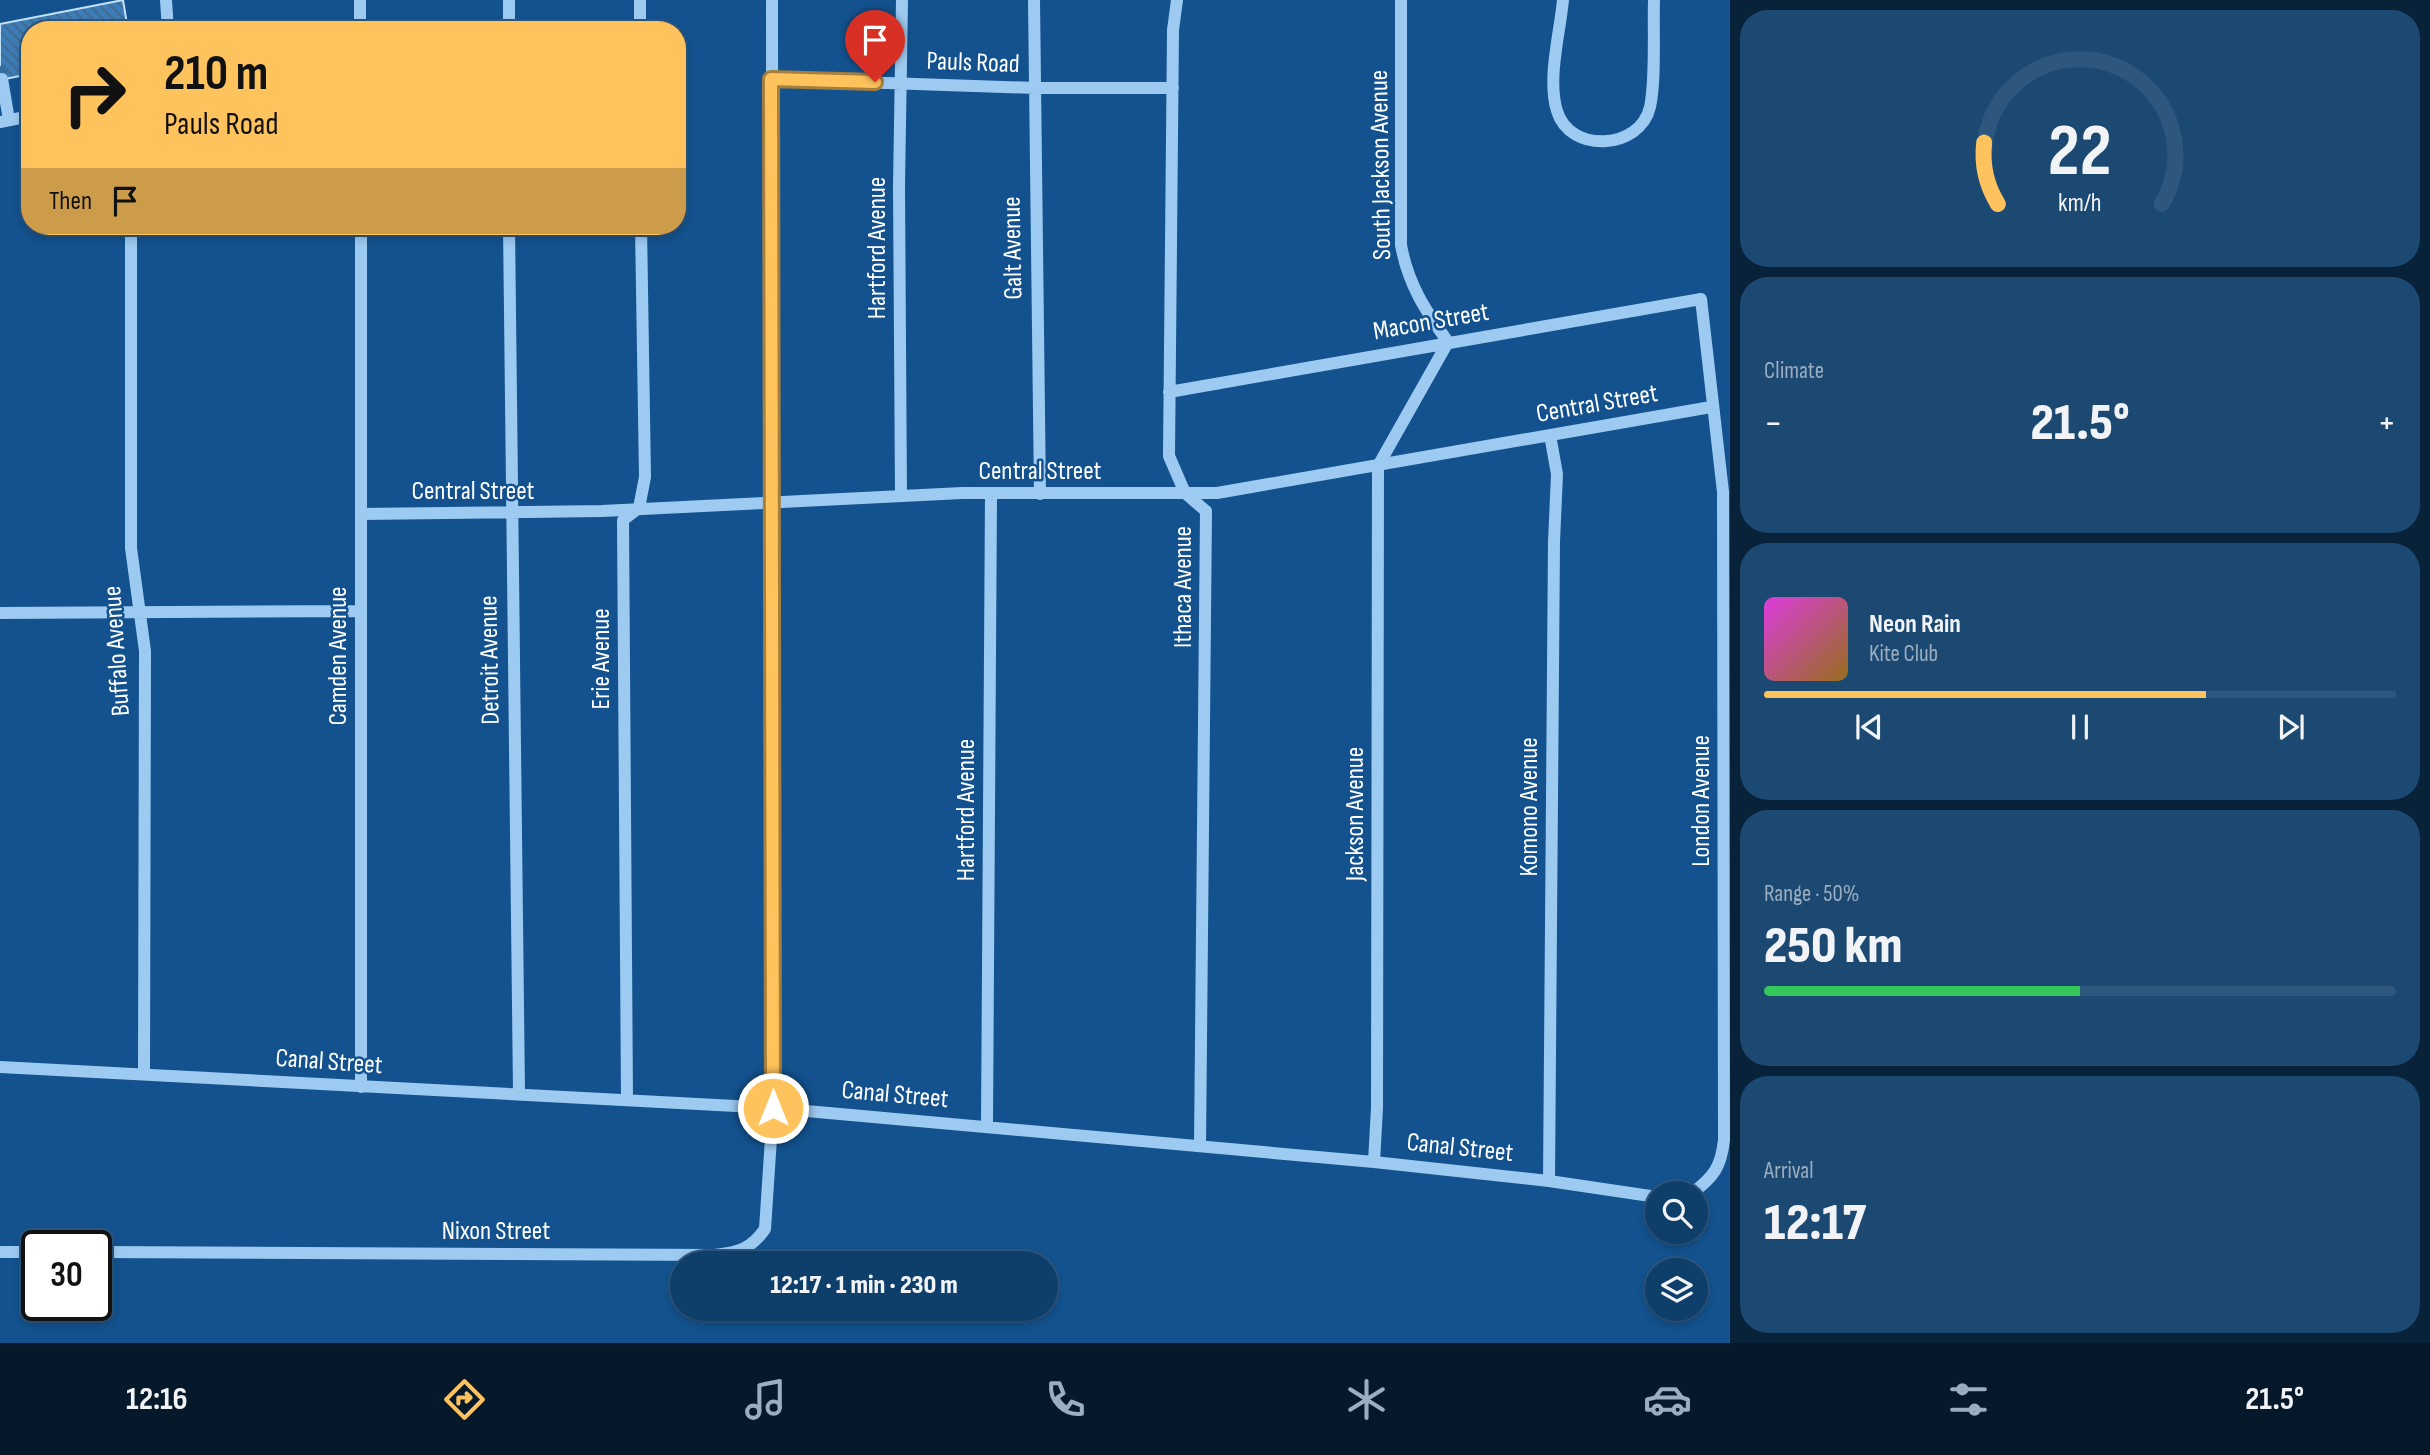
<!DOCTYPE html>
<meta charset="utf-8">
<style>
:root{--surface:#0e3e6a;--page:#1c4972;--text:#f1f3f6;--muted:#9baec1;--line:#2e577e;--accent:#ffc35d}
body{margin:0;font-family:"Sofia Sans Condensed",sans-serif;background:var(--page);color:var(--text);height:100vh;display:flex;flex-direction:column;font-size:26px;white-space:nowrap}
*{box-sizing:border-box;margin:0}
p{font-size:23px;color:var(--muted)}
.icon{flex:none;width:38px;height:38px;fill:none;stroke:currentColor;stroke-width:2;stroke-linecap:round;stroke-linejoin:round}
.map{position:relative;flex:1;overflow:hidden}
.details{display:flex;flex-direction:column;gap:10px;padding:10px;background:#08223a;width:700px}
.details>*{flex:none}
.guide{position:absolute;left:21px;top:21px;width:665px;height:214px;border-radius:28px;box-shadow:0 4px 10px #0003,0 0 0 2px var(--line);background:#ffc35d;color:#111;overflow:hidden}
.fabs{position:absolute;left:1645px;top:1181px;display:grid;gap:14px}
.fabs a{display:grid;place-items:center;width:63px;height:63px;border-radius:50%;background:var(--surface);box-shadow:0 4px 10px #0003,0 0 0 2px var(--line);font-size:35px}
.speed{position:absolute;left:21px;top:1230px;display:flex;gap:14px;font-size:35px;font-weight:700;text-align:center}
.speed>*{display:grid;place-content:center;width:91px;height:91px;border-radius:50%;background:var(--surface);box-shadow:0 4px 10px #0003,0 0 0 2px var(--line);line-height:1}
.speed .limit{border:4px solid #111;border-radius:10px;background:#fff;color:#111}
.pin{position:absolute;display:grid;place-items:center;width:60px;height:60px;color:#fff;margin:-72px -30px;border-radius:50% 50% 50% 0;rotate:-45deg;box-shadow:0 0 7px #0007}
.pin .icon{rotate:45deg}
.me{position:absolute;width:77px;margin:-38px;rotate:0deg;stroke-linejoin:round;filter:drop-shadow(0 0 5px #0008)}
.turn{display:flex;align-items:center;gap:24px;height:147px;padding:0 28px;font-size:32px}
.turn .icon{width:91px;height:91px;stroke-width:2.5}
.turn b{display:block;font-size:49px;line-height:60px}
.then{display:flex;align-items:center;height:66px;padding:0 28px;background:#0003;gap:14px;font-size:26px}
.big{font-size:52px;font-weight:800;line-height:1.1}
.details .card{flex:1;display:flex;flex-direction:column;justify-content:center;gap:10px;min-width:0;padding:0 24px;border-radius:28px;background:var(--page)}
.details .dial{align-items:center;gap:0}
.dial svg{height:182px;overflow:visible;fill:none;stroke:var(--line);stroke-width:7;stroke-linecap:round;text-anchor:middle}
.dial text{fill:var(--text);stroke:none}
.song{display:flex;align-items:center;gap:21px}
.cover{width:84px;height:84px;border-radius:10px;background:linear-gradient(135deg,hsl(300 70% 55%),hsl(40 70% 35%))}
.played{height:7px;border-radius:4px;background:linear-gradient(90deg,var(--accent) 70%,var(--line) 70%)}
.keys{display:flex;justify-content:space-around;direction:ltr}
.heat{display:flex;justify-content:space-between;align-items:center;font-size:38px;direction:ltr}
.charge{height:10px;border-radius:5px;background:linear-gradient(90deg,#34c759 50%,var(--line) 0)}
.trip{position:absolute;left:670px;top:1251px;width:388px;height:70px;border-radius:35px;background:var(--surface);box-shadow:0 4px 10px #0003,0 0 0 2px var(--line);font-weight:800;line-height:70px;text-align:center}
.dock{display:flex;height:112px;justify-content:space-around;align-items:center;background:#06192a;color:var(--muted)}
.dock .icon{width:49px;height:49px}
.dock .on{color:var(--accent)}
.dock b{font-size:32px;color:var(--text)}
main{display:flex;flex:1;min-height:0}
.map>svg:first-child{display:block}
.building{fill:url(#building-back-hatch);stroke:#c3e2fc;stroke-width:2}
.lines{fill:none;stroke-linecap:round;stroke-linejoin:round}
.minor-tunnel{stroke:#366c9f;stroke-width:12;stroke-dasharray:12 6;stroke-linecap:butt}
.minor{stroke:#9dcaf1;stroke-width:12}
.route-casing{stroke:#a67f3c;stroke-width:18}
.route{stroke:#ffc35d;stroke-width:12}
.labels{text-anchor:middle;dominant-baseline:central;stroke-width:5;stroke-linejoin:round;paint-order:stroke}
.street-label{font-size:26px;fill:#fff;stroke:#13528e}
</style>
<main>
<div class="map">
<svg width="1730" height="1343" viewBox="0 0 1730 1343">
<defs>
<pattern id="building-back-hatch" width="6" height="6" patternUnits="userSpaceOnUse" patternTransform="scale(1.75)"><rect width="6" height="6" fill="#3c7db7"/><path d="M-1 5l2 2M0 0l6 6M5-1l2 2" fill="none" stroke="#436787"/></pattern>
</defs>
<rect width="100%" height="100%" fill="#13528e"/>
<path class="building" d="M123,0l5,30h-98v44l-30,6v-56z"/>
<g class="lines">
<path class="minor-tunnel" d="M0,66l2,13"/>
<path class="minor" d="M166,0l2,30
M360,0v30
M640,0v30
M1034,0l6,494
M1177,0l-4,30 -4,426 16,37 21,18 -6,635
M1563,0c-3,33 -16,79 -6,111 13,43 83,39 93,-4 6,-27 3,-78 4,-107
M509,30v-30
M2,79l7,41
M770,79l265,9h138
M0,122l30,-6
M131,226v322l14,103 -1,422
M361,226v861
M509,226l10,867
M1169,392l532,-93 22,193 1,648c-3,27 -10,37 -33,54
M901,496l-2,-310 3,-186
M361,514l241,-3 360,-18h255l494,-86
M0,613l360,-2
M0,1067l773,41 601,54 175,19 108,16
M627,1100l-4,-580 16,-12 6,-31 -4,-251
M987,1125l4,-630
M1374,1162l3,-54 1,-642 70,-124c-23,-32 -40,-58 -47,-97v-245
M1549,1181l5,-639 3,-68 -7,-39
M0,1252h37
M96,1252l619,3c24,-3 36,-6 50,-26l8,-121 -1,-1108"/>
</g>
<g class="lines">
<defs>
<path id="route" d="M773,1108l-2,-1029 104,3"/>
</defs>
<use href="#route" class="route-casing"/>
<use href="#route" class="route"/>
</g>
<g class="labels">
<g class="street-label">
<text transform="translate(973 63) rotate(2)">Pauls Road</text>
<text transform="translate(1381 165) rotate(-91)">South Jackson Avenue</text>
<text transform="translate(877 248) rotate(-90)">Hartford Avenue</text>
<text transform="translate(1013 248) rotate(-91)">Galt Avenue</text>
<text transform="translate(1431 322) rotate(-10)">Macon Street</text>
<text transform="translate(1597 404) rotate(-10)">Central Street</text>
<text x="1040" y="471">Central Street</text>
<text x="473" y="491">Central Street</text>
<text transform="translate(1183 587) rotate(-90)">Ithaca Avenue</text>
<text transform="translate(117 651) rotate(-94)">Buffalo Avenue</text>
<text transform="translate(338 656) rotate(-90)">Camden Avenue</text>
<text transform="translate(601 659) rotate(-90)">Erie Avenue</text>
<text transform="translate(490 660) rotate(-91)">Detroit Avenue</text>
<text transform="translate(1701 801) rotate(-90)">London Avenue</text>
<text transform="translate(1529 807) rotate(-90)">Komono Avenue</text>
<text transform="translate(966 810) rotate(-90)">Hartford Avenue</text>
<text transform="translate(1355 814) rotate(-90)">Jackson Avenue</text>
<text transform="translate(329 1062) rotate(4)">Canal Street</text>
<text transform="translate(895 1095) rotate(5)">Canal Street</text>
<text transform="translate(1460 1148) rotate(6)">Canal Street</text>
<text x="496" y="1231">Nixon Street</text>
</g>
</g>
</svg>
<div class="fabs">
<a><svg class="icon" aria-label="search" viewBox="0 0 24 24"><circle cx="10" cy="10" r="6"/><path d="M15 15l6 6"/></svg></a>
<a><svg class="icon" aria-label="layers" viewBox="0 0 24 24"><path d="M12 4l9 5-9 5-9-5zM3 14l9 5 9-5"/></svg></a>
</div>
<div class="speed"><div class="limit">30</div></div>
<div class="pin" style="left:875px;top:82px;background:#d93025"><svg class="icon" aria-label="arrive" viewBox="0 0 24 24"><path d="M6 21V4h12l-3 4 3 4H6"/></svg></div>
<svg class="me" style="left:773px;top:1108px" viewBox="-20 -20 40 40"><circle r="17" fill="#ffc35d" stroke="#fff" stroke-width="3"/><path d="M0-11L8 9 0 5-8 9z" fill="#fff"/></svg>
<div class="trip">12:17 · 1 min · 230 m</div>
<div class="guide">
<div class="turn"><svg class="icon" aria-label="right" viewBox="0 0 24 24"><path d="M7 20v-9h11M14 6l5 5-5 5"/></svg><div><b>210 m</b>Pauls Road</div></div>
<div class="then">Then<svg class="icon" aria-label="arrive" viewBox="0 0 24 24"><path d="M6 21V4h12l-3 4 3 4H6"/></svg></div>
</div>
</div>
<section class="details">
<div class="card dial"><svg viewBox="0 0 100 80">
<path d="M14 69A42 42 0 1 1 86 69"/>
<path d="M14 69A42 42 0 0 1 8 42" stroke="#ffc35d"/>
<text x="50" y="56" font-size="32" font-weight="700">22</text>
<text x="50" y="72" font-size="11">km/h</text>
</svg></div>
<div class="card"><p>Climate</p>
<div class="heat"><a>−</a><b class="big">21.5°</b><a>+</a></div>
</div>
<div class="card">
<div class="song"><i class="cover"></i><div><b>Neon Rain</b><p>Kite Club</p></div></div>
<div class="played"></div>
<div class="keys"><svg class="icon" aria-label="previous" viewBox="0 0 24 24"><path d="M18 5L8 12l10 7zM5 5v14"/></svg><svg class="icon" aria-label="pause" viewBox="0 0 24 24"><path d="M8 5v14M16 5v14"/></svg><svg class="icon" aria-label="next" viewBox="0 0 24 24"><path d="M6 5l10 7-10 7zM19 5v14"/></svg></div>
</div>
<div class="card"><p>Range · 50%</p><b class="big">250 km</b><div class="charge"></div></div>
<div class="card"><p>Arrival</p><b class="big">12:17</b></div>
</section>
</main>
<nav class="dock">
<b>12:16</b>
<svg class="icon on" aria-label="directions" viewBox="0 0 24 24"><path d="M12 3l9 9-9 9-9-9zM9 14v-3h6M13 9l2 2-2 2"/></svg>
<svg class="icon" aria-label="music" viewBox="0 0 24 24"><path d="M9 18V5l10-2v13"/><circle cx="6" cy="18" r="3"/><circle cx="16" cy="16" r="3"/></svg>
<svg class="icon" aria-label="phone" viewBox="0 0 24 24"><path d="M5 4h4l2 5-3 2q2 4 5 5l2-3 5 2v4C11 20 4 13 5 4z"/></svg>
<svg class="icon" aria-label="climate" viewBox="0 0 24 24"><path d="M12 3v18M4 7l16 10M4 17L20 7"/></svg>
<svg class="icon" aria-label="car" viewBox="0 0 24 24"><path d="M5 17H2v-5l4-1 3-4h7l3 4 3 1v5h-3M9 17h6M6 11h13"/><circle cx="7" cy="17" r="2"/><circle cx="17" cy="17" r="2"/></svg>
<svg class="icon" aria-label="filters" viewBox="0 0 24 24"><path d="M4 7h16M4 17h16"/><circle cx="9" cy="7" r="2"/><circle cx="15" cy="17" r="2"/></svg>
<b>21.5°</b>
</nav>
